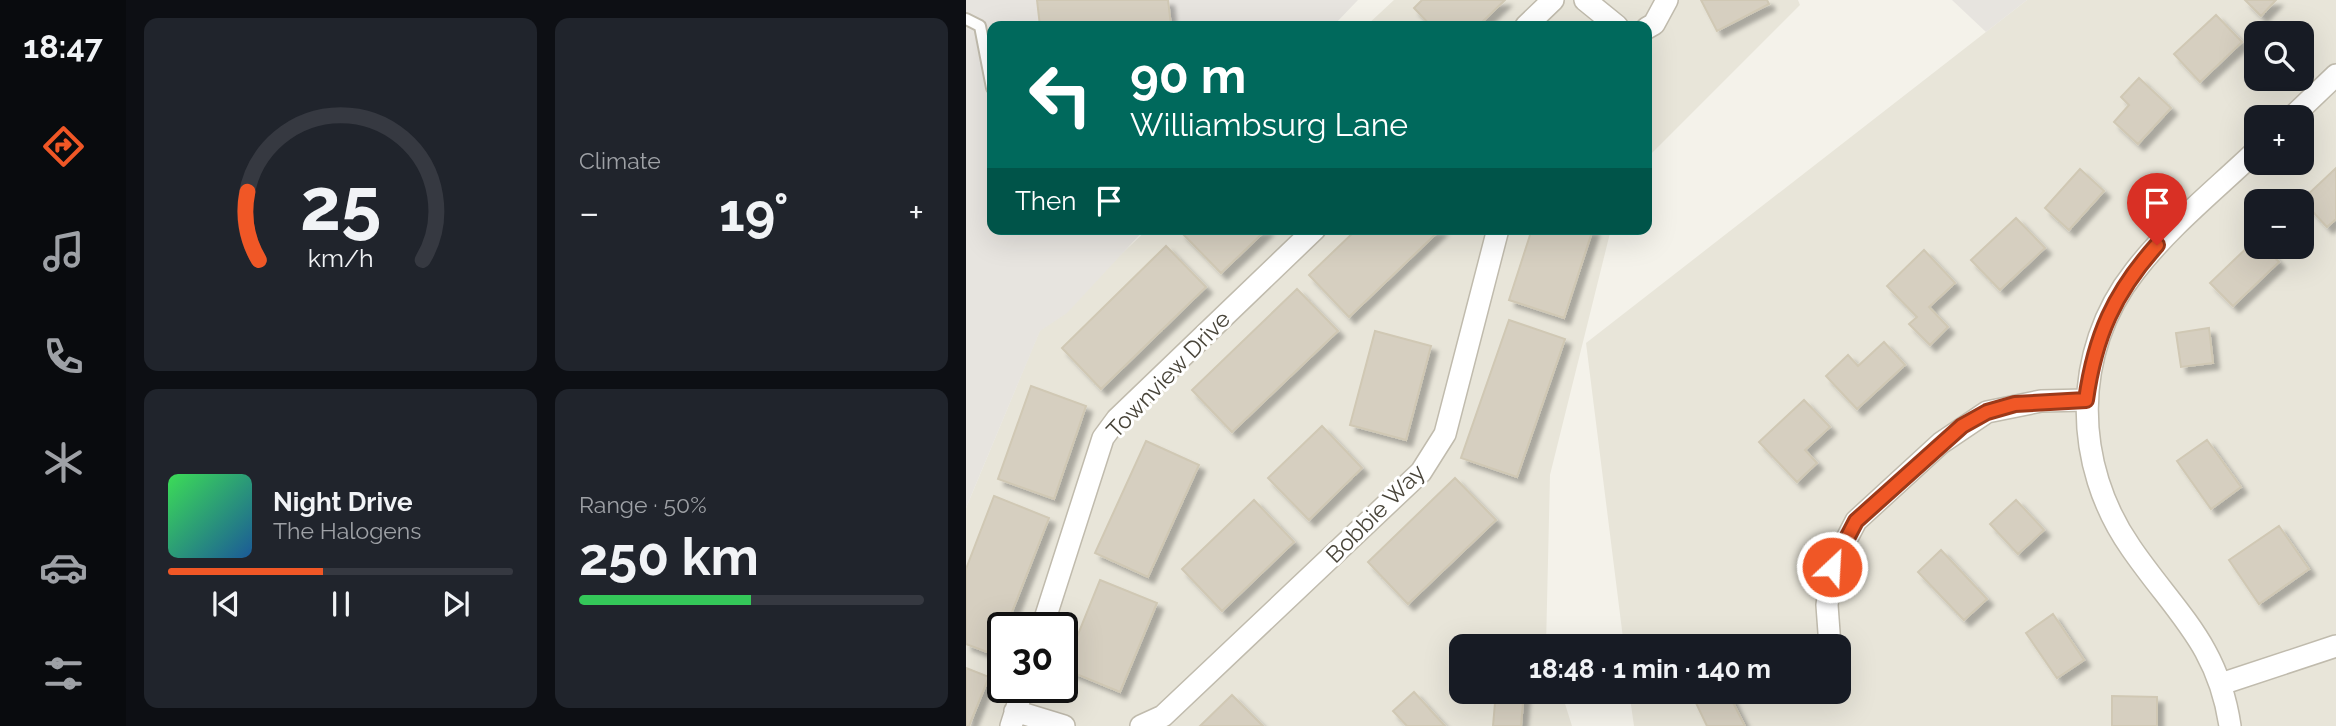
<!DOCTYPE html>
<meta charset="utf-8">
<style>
:root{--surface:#171b24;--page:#20242c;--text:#f1f3f6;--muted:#9ea1a6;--line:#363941;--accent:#f05726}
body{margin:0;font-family:Raleway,sans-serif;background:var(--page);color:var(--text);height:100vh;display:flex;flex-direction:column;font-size:26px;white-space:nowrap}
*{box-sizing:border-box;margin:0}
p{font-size:23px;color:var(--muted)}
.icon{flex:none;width:38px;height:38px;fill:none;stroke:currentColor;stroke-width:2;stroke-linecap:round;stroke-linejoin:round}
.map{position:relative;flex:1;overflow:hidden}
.sheet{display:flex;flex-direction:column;gap:18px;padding:18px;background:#0d0f14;width:840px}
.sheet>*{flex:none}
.top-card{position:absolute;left:21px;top:21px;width:665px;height:214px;border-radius:14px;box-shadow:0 7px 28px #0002;background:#00695c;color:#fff;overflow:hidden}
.fabs{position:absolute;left:1278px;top:21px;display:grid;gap:14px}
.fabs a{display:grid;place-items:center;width:70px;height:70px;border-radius:14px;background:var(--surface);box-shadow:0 7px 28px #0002;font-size:35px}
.speed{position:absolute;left:21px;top:612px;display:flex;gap:14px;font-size:35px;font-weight:700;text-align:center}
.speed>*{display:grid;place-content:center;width:91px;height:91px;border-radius:50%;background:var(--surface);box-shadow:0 7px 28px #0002;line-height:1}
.speed .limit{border:4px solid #111;border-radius:10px;background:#fff;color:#111}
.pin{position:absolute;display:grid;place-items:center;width:60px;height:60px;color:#fff;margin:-72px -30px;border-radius:50% 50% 50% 0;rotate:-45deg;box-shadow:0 0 7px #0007}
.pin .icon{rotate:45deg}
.me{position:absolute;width:77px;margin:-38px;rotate:25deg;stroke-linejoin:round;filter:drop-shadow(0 0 5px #0008)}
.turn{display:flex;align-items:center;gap:24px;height:147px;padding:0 28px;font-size:32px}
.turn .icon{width:91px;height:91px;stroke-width:2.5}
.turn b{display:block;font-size:49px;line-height:60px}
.then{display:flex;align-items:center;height:66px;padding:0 28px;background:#0003;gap:14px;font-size:26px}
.big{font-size:52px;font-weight:700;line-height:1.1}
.sheet .widget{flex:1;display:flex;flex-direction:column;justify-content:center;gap:10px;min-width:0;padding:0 24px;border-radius:14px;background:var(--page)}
.sheet .dial{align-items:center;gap:0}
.dial svg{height:182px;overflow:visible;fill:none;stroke:var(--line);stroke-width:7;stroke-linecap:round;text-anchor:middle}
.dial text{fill:var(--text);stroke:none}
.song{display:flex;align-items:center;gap:21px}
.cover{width:84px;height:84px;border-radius:10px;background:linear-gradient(135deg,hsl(130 70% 55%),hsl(210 70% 35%))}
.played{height:7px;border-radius:4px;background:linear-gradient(90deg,var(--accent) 45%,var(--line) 45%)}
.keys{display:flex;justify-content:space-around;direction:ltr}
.heat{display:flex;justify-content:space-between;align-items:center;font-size:38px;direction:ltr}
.charge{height:10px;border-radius:5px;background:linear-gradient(90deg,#34c759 50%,var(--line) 0)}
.sheet .tiles{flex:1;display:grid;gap:18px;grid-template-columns:repeat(2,1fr)}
.trip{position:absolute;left:483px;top:634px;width:402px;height:70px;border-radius:14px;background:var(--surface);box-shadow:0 7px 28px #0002;font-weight:700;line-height:70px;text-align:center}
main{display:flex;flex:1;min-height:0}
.dock{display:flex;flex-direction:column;width:126px;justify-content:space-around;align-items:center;background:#090b0e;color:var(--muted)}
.dock .icon{width:49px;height:49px}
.dock .on{color:var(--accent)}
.dock b{font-size:32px;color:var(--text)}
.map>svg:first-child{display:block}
.residential{fill:#e8e5d9;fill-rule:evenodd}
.industrial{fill:#e7e4df}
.building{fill:#d6cfc0;stroke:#d0c8b4;stroke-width:2;filter:url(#shadow)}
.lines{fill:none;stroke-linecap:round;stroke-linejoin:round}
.lane-casing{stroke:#c0bbad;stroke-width:14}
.street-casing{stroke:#c0bbad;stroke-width:24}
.lane{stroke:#fff;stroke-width:10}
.street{stroke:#fff;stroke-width:21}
.route-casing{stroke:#9c3919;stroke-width:18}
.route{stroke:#f05726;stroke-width:12}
.labels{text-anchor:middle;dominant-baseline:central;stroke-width:6;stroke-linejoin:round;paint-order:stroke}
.street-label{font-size:23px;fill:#484439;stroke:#fff}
</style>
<main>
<nav class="dock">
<b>18:47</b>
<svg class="icon on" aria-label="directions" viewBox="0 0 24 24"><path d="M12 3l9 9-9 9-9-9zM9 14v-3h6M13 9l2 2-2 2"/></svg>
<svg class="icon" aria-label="music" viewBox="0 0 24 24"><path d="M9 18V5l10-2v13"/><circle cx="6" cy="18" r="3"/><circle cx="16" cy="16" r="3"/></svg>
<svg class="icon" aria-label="phone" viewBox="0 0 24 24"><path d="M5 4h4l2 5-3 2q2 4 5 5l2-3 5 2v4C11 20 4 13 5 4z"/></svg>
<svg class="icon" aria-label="climate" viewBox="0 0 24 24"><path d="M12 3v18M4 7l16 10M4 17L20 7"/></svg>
<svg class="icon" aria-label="car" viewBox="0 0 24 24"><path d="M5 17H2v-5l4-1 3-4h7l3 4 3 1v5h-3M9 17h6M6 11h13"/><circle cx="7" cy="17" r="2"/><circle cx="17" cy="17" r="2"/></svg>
<svg class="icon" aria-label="filters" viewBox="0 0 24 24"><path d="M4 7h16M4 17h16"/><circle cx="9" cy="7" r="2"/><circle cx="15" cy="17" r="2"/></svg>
</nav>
<section class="sheet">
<div class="tiles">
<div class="widget dial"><svg viewBox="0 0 100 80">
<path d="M14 69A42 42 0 1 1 86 69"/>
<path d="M14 69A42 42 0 0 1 9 39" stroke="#f05726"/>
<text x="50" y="56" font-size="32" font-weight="700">25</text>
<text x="50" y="72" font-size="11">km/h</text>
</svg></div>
<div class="widget"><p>Climate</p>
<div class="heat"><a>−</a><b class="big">19°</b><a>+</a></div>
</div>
<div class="widget">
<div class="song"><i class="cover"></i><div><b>Night Drive</b><p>The Halogens</p></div></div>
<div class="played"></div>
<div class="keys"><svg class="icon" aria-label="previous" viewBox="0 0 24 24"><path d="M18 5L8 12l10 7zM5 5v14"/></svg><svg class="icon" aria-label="pause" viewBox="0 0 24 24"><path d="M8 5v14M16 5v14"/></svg><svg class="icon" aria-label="next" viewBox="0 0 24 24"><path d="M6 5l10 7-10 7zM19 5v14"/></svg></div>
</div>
<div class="widget"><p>Range · 50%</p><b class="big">250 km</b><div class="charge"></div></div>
</div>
</section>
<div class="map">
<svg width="1370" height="726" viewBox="0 0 1370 726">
<defs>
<filter id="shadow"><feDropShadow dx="6" dy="6" stdDeviation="2" flood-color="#0004"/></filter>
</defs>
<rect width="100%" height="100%" fill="#f4f2ea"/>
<path class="residential" d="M428,0h404l2,5 -153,153v-132h-281z
M1061,0h309v726h-702l-5,-35h210v-45h-215l-38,-303zM1290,33h45v46h-45zM1290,117h45v46h-45zM1290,201h45v46h-45z
M182,229h463l-61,246 -4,171h-85v45h100l11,35h-606v-218l74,-178zM37,628h59v60h-59z"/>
<path class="industrial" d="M0,0h392l-25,26h-341v203h153l-78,84 -27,18 -74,177z
M986,0h75l-41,32z"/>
<path class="building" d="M71,0h131l3,26h-131z
M456,0h83l-27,26h-47l-17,-18z
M735,0h66l2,4 -52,27z
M1279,0h31l-15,16z
M1250,15l26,27 -42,40 -26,-28z
M1173,78l32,30 -33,36 -24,-22 15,-17 -8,-8z
M1370,168v51l-9,8 -25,-27z
M1114,169l24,22 -35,39 -24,-22z
M1050,218l29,30 -45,42 -29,-30z
M218,229h83l-46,44 -40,-41z
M391,229h84l-92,88 -40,-42z
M566,229h61l-29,89 -55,-18z
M1290,239v8h9l14,15 -46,44 -23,-23z
M200,246l40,41 -105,102 -39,-41z
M958,250l31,33 -26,24 19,20 -18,18 -21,-21 8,-7 -30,-31z
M331,289l41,42 -106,101 -40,-42z
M543,320l56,19 -48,138 -56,-19z
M1243,328l4,35 -32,4 -5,-34z
M409,331l56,15 -25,94 -56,-15z
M918,342l21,23 -48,44 -31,-33 22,-21 10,11z
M65,386l55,20 -32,93 -56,-20z
M838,400l26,27 -25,23 12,13 -20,19 -38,-40z
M356,426l40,42 -53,52 -41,-42z
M1241,440l34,47 -30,22 -34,-48z
M180,441l53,24 -51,112 -53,-24z
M489,478l41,42 -88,84 -40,-42z
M28,496l55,22 -54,137 -29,-11v-75z
M288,500l40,42 -72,69 -40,-42z
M1050,500l28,30 -26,24 -28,-30z
M1313,526l30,43 -50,35 -30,-44z
M975,550l46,49 -23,21 -46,-48z
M134,580l57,23 -37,89 -56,-23z
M1087,614l31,46 -27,18 -31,-45z
M533,635l2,11h-16l-1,-9z
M0,668l23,9 -20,49h-3z
M530,691h28l-3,35h-28z
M752,691h9l18,35h-38l-11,-23z
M448,692l31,34h-38l-14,-15z
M266,695l31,31h-63z
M1146,696l45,1v29h-45z"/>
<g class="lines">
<defs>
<path id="lane" d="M0,19l14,7 12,62"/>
<path id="street" d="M619,0l32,26
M560,26l27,-26
M681,28l7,-4 13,-24
M1326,117l44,-42
M76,628l61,-190 14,-19 198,-190
M864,646l-3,-41 5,-38 24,-46 85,-78 46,-31 54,-11 45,-1
M1255,684l115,-38
M49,711l49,15
M45,726l12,-38
M175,726l22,-10 258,-244 24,-38 53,-205
M1264,726c-12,-82 -55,-114 -99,-178 -58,-83 -60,-196 4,-277 34,-44 80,-81 121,-120"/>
</defs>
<use href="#lane" class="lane-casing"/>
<use href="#street" class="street-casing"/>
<use href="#lane" class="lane"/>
<use href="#street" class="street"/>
</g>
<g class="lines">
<defs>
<path id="route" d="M866,567l24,-46 106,-95 25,-14 28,-8 71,-4c9,-64 28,-107 71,-155"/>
</defs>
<use href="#route" class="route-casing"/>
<use href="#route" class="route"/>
</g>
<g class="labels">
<g class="street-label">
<text transform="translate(202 374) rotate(-46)">Townview Drive</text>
<text transform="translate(409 513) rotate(-45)">Bobbie Way</text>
</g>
</g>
</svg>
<div class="fabs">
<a><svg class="icon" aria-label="search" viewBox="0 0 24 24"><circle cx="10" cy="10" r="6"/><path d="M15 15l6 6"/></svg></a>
<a>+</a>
<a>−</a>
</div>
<div class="speed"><div class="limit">30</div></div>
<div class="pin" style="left:1191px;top:245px;background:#d93025"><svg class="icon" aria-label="arrive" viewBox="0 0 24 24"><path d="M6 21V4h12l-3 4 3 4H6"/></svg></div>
<svg class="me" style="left:866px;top:567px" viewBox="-20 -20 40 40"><circle r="17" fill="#f05726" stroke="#fff" stroke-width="3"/><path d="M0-11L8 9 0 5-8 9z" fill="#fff"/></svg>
<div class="trip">18:48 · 1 min · 140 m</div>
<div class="top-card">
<div class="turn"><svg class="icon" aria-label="left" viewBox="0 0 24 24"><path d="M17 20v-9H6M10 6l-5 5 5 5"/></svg><div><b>90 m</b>Williambsurg Lane</div></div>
<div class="then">Then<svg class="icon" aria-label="arrive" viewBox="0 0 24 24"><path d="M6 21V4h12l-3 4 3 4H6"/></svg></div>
</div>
</div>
</main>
